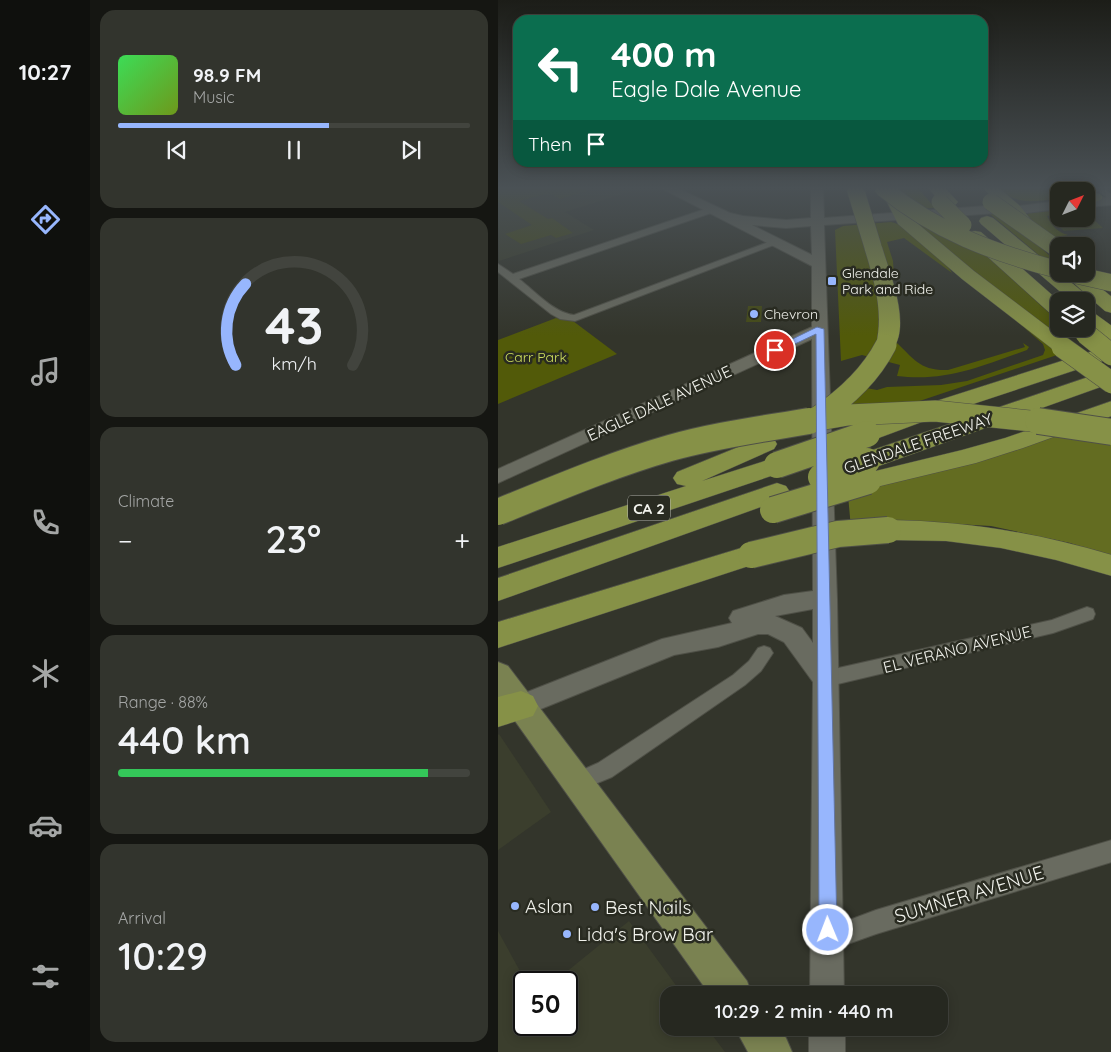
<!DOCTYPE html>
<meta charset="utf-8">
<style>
:root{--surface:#262820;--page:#32342d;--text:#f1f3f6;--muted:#a4a6a5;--line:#42443e;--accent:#97b6fd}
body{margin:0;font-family:Quicksand,sans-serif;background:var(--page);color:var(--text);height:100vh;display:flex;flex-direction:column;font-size:19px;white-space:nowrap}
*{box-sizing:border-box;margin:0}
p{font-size:16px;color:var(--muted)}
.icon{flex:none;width:28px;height:28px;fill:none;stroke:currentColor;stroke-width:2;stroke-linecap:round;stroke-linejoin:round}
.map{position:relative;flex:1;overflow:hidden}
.side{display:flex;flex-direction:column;gap:10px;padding:10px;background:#151612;width:408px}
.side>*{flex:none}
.guide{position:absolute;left:15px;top:15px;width:475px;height:152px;border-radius:15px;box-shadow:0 2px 12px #0003,0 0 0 1px var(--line);background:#0b6e4f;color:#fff;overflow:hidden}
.needle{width:32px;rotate:48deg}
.tools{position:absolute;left:552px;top:182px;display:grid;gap:10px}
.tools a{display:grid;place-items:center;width:45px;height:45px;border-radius:10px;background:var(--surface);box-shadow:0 2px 12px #0003,0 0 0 1px var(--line);font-size:25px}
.speed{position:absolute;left:15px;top:971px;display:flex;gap:10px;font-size:25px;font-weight:700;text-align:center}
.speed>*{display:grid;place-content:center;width:65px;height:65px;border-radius:50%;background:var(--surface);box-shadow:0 2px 12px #0003,0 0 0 1px var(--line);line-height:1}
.speed .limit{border:2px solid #111;border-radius:8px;background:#fff;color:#111}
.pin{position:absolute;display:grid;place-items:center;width:42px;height:42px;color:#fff;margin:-21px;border:2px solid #fff;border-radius:50%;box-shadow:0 1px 5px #0007}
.me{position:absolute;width:55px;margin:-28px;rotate:359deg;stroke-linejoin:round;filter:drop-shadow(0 0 4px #0008)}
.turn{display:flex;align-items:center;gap:18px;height:105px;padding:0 15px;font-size:22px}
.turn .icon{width:65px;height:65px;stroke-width:2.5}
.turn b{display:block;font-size:35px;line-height:42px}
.then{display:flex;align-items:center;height:48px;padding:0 15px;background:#0003;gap:10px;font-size:19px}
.big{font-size:38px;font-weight:600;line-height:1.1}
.side .widget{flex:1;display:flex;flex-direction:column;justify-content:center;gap:8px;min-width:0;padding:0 18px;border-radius:15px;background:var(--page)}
.side .dial{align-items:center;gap:0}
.dial svg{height:130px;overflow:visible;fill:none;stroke:var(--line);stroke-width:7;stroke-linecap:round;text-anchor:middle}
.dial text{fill:var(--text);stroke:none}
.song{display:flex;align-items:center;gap:15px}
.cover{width:60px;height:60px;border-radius:8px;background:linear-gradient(135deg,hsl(130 70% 55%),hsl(80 70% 35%))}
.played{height:5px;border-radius:2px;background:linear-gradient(90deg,var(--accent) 60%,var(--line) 60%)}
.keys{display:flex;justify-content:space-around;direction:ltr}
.heat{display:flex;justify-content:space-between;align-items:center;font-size:28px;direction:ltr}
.charge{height:8px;border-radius:4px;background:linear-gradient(90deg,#34c759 88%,var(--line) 0)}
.trip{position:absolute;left:162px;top:986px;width:288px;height:50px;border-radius:15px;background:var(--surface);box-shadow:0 2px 12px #0003,0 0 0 1px var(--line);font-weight:600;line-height:50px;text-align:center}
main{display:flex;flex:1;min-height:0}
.tabs{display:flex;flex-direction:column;width:90px;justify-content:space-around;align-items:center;background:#0f100d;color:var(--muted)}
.tabs .icon{width:35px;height:35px}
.tabs .active{color:var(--accent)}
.tabs b{font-size:22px;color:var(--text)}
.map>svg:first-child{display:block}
.built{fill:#3b3e2d}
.green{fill:#525a09}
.forest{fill:#636c21}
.building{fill:#454b17}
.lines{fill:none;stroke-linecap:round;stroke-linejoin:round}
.street-casing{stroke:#4f5047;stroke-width:2}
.secondary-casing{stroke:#4f5047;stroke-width:2}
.primary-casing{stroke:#4f5047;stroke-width:2}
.highway-casing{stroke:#4f5047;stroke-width:1}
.street{fill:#696b60;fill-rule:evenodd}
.secondary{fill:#696b60;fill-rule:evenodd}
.primary{fill:#7a8251;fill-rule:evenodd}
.highway{fill:#869147;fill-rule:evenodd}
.highway-bridge-far2-casing{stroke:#4f5047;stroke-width:18;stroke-linecap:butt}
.highway-bridge-far1-casing{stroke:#4f5047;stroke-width:22;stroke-linecap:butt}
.highway-bridge-casing{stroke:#4f5047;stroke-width:28;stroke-linecap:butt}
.highway-bridge-far2{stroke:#869147;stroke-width:17}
.highway-bridge-far1{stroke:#869147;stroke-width:21}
.highway-bridge{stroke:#869147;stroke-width:26}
.route{fill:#97b6fd;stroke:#6276a4}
.poi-dot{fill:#97b6fd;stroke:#292b21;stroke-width:2}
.labels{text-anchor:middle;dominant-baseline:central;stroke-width:5;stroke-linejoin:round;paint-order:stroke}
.far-poi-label{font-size:14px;fill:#f2f3ed;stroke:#292b21;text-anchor:start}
.far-park-label{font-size:14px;fill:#cede5e;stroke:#292b21}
.shield{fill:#292b21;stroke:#b6b7b0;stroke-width:1}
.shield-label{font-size:15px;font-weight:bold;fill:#f2f3ed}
.street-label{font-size:16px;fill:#f2f3ed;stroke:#292b21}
.near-street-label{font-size:19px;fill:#f2f3ed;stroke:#292b21}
.near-poi-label{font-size:19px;fill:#f2f3ed;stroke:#292b21;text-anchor:start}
</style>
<main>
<nav class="tabs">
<b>10:27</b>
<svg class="icon active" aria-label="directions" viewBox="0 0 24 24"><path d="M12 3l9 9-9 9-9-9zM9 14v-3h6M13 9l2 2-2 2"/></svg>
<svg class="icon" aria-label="music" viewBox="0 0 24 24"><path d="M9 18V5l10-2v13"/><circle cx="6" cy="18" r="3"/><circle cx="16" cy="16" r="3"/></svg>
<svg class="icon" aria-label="phone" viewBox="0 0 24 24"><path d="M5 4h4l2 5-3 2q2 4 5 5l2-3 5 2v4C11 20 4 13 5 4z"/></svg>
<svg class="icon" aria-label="climate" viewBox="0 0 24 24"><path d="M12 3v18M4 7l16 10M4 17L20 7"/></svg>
<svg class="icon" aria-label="car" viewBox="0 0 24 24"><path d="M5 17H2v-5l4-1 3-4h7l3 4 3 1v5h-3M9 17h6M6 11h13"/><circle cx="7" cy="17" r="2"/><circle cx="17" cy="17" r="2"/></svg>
<svg class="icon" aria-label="filters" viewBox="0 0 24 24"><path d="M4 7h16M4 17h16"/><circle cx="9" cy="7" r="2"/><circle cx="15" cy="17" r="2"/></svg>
</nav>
<section class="side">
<div class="widget">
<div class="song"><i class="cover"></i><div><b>98.9 FM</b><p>Music</p></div></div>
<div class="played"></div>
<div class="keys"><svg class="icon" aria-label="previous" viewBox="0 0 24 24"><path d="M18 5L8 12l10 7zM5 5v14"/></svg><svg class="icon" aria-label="pause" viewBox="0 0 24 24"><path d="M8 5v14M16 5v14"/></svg><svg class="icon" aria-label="next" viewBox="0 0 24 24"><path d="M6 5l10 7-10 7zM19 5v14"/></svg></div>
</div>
<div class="widget dial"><svg viewBox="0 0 100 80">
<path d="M14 69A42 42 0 1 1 86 69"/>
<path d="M14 69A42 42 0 0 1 20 19" stroke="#97b6fd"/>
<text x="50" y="56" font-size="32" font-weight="700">43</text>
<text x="50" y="72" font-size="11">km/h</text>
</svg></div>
<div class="widget"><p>Climate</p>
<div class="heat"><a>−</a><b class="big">23°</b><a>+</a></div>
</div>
<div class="widget"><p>Range · 88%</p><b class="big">440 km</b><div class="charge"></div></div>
<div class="widget"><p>Arrival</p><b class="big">10:29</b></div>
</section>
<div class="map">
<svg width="614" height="1052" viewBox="0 0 614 1052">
<rect width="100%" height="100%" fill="#33352b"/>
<path class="built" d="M0,188h144l-77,24 29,18 -95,31z
M1,734l52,78 -53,38v-115z
M131,921l54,74h-14v33h38l18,24h-227v-121l28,51h-2v43h43v-43h-13z"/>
<path class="green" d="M396,188h24l17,20 -22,1z
M498,188h56l10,3h-3v8c-29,2 -38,7 -63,-11z
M561,209v4l-12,3c5,10 10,16 21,19l-7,1 15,10c-31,0 -32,-8 -49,-32l5,-3z
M514,213l20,27 27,24v8l-69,-58z
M447,218l114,104v7h8l6,5 -13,5 -78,-57 -69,-61z
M393,222c21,5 50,32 61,51l-48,-35 -17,4 6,19 1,16 -5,1 6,63c19,18 25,30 53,29l77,-23 -2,-4 6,4 -2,3c-45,16 -81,32 -130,26l3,-11 -38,-10 -21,6 -6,-131 8,-4z
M507,311l58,42 -218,73 3,-45 -2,-2 4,-1 16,10 11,2 10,-3 54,-2 26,-4 76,-26 2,-5 -2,-6z
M58,318l17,3 44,33 -119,50v-64z"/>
<path class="forest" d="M562,430l51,9v118l-41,-14 -79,-17 -69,-4 -71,6 -3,-33z"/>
<path class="building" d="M0,188h89v3l-27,8 -10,-6 -31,8 29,18 4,-1 21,15 -17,5 -5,-3 -30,9 -16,-10 27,-9 -34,-23z
M554,219h41l10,9 -39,3z
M250,306h14l-1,16h-15z"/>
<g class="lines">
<defs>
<path id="street" d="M596,188h9l9,7v6z
M213,207l3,1v4l-195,67c16,12 35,34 55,36l197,-74 3,-1 5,3 -204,78 -15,-2 -9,-5 -53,-42v-8l15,10z
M589,607l6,2 2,5 -2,5 -40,14 -228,54 -6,-3 -3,-5 3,-5 6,-3 227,-51z
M266,646l6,2 3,5 -12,18 -16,14 -133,92 -34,14 -7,-2 -3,-7 3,-7 27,-12 135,-88 16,-14 9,-13z
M614,840v22l-236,72 -48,17 -8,-4 -4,-8 4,-8 56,-21z"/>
<path id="secondary" d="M163,188h16l53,25 13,3 43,4 25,-2v-30h12l1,30 189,-14 6,2 40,-5v8l-41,5 -6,-2 -188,13 13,374 7,396h-34l3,-313 -29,-40 -16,-8h-10l-40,13 -44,8 -153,62 -9,-3 -4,-8 4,-8 150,-59 70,-16 -3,-5 4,-7 51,-16 29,-4 -1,-252 -314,144v-14l314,-142v-61zM254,225l34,3 25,-2 1,29zM315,609v34l-11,-15 -27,-12z
M614,197v8l-25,2v-8z
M311,1028h36v24h-36z"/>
<path id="primary" d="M0,662l10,4 239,315 5,14h-42l-212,-298z
M237,1028h44l7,10 6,14h-44z"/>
<path id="highway" d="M382,188h15l16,30 63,53 95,72 3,4 -3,4 -7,2 -7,-2 -93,-72 -64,-55z
M431,188h16l13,14 -3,3c-11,3 -20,-8 -26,-17z
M485,188h16l20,17 18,22 2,3 -2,3h-12l-18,-22z
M553,188h25l2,3h-19v2l-6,-2z
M589,190l13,4 3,3 -3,3 -5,2 -8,-2v-9h-3z
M489,216l6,2 96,79 -25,-23h20l28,23v16l-7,-2 -16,-14 3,4 -5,5v-5h-16l-90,-77 -2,-3 2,-3z
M477,231l6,1 78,69v16l-7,-2 -83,-75 -2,-4 2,-4z
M375,242l6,1 3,4c8,27 29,77 11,102l-7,2 -7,-2 -3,-4c8,-34 -2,-65 -12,-98l3,-4z
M589,311l7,2 18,13v16l-7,-2 -18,-14z
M614,345v13l-166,55 -70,26 -9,2 -9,-2 -3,-5 3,-5 72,-26z
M614,369v14l-236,84 -9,2 -9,-2 -4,-6 4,-6z
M614,401v15l-89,32 -47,15 -108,26 -9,-2 -4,-6 4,-6 103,-25 43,-12z
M267,436l9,3 3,5 -3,5 -72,32 75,-24 9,2 4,6 -4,6 -288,97v-21l188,-61 -9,-2 -4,-6 4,-6z
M279,483l9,3 4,6 -4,6 -288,103v-23z
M390,520c77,1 150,13 224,35v21l-56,-16 -55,-12 -55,-7 -58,-1 -10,-3 -4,-7 4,-7z
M253,545l10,3 4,7 -4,7 -263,86v-26z
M23,691l12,5 5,10 -5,10 -35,11v-30z"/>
</defs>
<use href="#street" class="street-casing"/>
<use href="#secondary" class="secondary-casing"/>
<use href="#primary" class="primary-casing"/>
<use href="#highway" class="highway-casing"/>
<use href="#street" class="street"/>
<use href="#secondary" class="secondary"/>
<use href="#primary" class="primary"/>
<use href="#highway" class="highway"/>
<defs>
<path id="highway-bridge-far2" d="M357,188l18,59
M385,188c52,43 111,65 176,82
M442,202l23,23
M493,202l68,48
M574,274l40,9"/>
<path id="highway-bridge-far1" d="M588,334l26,21
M564,347l50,36
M319,417c29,-19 53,-41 69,-72
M304,423l46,-8 87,-4 115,12"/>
<path id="highway-bridge" d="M540,421l74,11
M279,465l90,-31
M323,477l46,-16
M275,510l95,-29
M0,512c57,-23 113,-47 172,-64 46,-13 93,-19 139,-27
M253,555l87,-21 50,-4"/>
</defs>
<use href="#highway-bridge-far2" class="highway-bridge-far2-casing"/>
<use href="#highway-bridge-far1" class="highway-bridge-far1-casing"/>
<use href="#highway-bridge" class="highway-bridge-casing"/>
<use href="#highway-bridge-far2" class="highway-bridge-far2"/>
<use href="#highway-bridge-far1" class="highway-bridge-far1"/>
<use href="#highway-bridge" class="highway-bridge"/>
</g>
<linearGradient id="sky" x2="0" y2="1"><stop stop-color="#1c1d18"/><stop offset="0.56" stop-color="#4a5155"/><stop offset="1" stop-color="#4a5155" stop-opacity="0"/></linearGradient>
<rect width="614" height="336" fill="url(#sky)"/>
<path class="route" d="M319,327l7,2 13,601 -3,6 -6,2 -6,-2 -3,-6 -3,-596 -38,18 -8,-2z"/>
<g class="poi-dot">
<rect x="329" y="276" width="10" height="10" rx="2.5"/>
<circle cx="256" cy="314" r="5"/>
<circle cx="17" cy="906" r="5"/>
<circle cx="97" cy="907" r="5"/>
<circle cx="69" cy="934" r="5"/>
</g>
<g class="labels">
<g class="far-poi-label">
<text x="344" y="273">Glendale<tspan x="344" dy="16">Park and Ride</tspan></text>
<text x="266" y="314">Chevron</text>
</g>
<g class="far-park-label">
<text x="38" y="357">Carr Park</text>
</g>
<rect class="shield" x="130" y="495.5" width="42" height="25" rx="4"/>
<g class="shield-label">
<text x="151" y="508">CA 2</text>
</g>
<g class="street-label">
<text transform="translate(161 403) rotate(-25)">EAGLE DALE AVENUE</text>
<text transform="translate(420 443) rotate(-19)">GLENDALE FREEWAY</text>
<text transform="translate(459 649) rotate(-14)">EL VERANO AVENUE</text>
</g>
<g class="near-street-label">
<text transform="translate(471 894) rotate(-17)">SUMNER AVENUE</text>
</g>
<g class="near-poi-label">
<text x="27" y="906">Aslan</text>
<text x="107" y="907">Best Nails</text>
<text x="79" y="934">Lida's Brow Bar</text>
</g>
</g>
</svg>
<div class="tools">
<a><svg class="needle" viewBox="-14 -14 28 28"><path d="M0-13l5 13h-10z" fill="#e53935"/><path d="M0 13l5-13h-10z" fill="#a4a6a5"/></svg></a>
<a><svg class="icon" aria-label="sound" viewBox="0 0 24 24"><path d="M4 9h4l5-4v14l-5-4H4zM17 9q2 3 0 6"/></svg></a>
<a><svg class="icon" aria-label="layers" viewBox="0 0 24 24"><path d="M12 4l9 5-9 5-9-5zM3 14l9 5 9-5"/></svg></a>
</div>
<div class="speed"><div class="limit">50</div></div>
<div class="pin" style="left:277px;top:350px;background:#d93025"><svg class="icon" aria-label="arrive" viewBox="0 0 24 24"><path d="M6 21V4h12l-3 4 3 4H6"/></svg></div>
<svg class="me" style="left:330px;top:930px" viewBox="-20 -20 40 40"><circle r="17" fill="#97b6fd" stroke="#fff" stroke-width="3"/><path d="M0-11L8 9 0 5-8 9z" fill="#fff"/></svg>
<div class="trip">10:29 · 2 min · 440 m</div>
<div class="guide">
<div class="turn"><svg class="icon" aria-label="left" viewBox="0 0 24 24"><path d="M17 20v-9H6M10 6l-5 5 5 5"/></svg><div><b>400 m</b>Eagle Dale Avenue</div></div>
<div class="then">Then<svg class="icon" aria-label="arrive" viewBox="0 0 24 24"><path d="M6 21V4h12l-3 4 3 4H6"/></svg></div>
</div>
</div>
</main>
